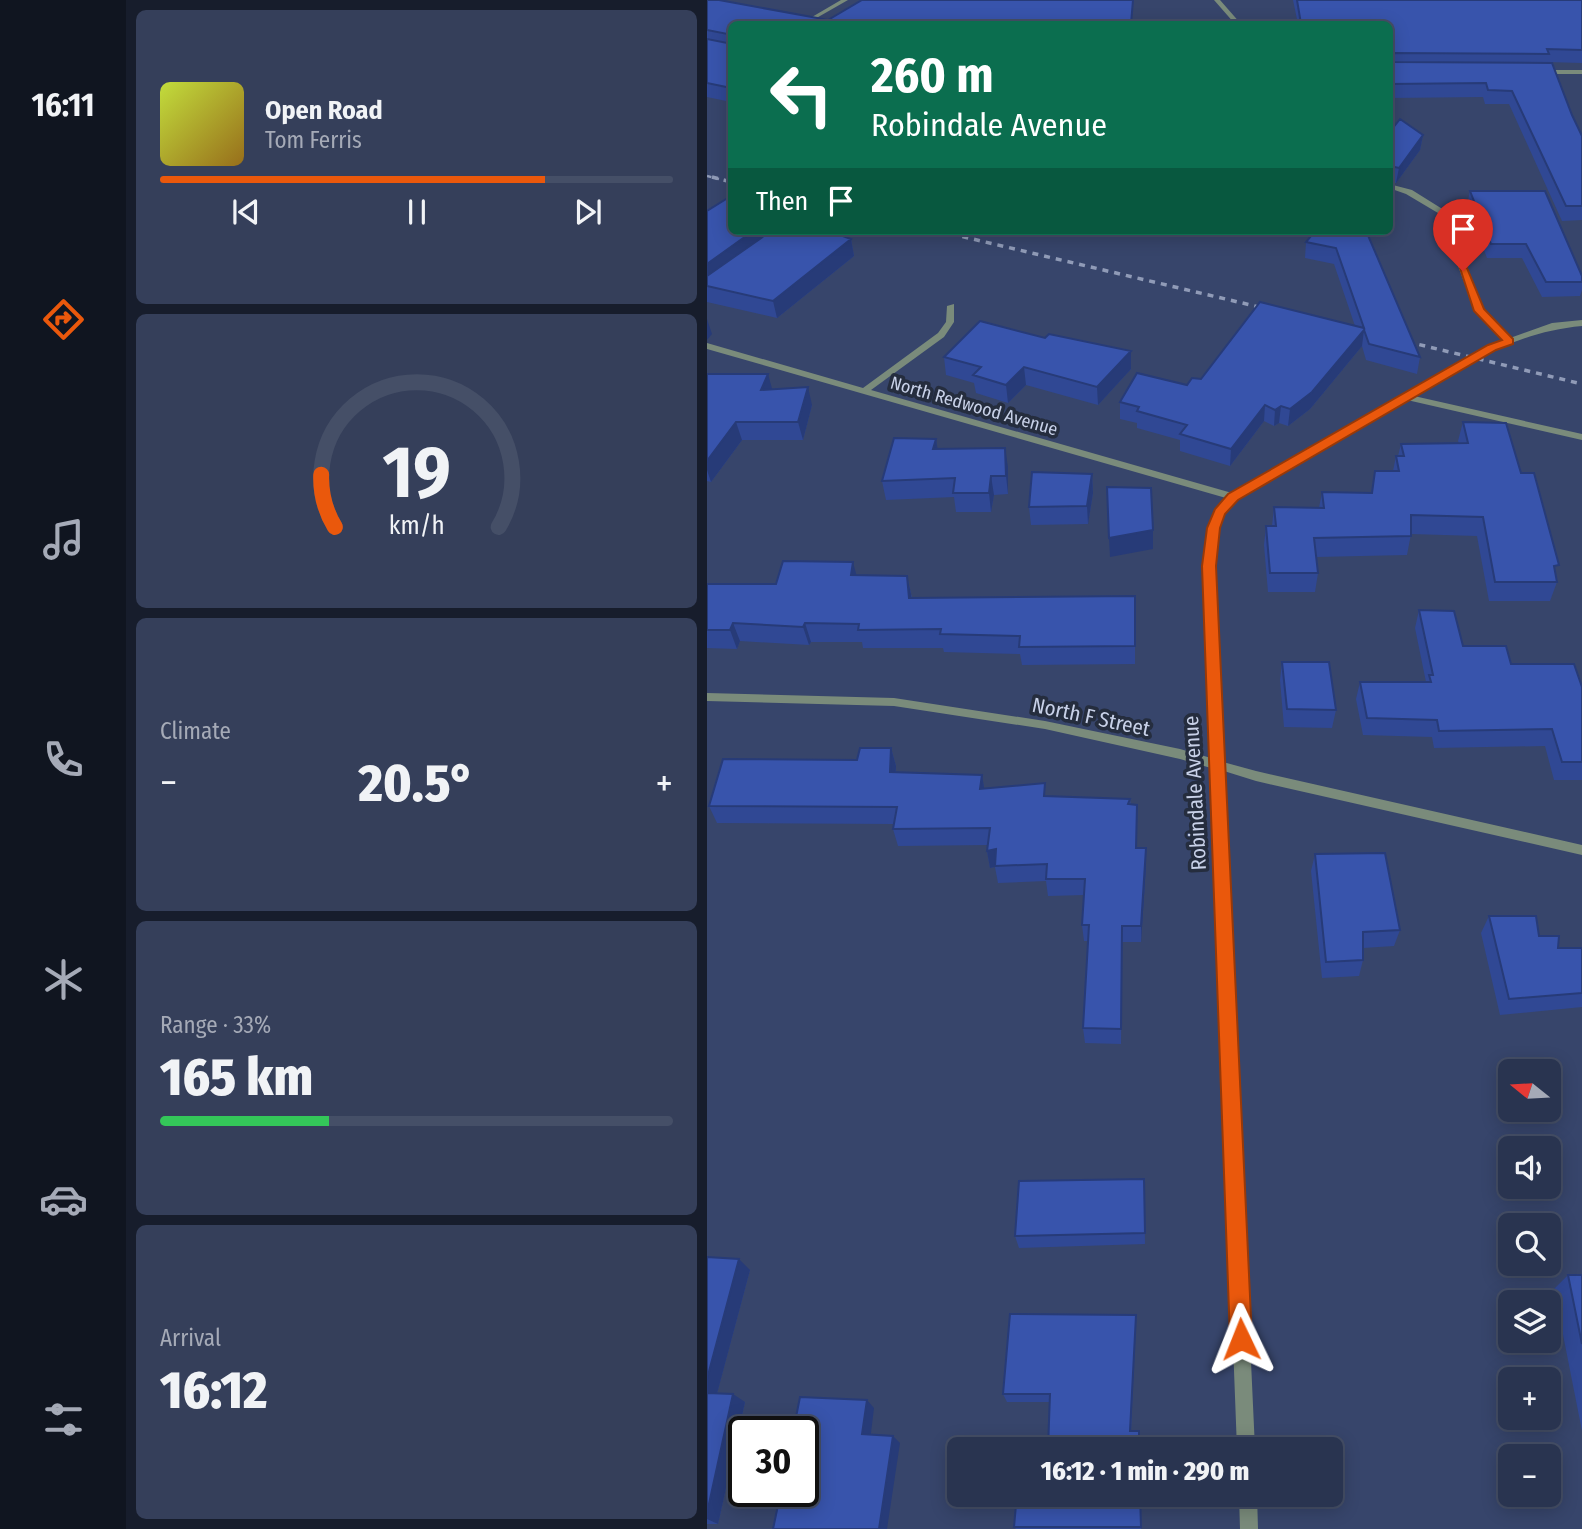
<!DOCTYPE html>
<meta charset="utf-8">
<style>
:root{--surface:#293450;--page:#353f5a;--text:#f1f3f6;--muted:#a5aab7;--line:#454f67;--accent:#ea580c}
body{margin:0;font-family:"Fira Sans Condensed",sans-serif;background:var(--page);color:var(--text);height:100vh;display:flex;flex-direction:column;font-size:26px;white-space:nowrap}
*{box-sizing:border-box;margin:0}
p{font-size:23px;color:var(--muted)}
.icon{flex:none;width:38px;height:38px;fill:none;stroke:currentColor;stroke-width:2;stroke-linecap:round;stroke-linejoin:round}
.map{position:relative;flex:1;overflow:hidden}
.details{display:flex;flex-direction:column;gap:10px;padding:10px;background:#171d2c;width:581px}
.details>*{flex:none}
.guide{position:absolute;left:21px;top:21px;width:665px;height:214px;border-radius:10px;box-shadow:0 4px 18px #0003,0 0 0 2px var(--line);background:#0b6e4f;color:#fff;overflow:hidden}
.needle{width:46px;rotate:288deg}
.controls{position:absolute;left:791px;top:1059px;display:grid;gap:14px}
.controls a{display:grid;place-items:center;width:63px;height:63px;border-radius:10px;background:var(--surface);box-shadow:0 4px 18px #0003,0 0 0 2px var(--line);font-size:35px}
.speed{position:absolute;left:21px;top:1416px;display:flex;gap:14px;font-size:35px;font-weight:700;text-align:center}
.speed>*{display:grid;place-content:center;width:91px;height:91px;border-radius:50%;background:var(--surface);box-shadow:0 4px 18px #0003,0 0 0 2px var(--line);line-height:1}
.speed .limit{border:4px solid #111;border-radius:10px;background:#fff;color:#111}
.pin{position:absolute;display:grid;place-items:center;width:60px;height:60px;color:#fff;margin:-72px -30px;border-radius:50% 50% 50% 0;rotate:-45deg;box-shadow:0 0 7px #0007}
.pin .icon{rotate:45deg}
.me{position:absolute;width:77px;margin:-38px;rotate:358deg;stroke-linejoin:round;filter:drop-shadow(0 0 5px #0008)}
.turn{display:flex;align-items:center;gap:24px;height:147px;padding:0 28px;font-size:32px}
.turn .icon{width:91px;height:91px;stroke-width:2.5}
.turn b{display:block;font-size:49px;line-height:60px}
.then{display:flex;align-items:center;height:66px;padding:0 28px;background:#0003;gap:14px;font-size:26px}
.big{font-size:52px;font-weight:800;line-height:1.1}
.details .card{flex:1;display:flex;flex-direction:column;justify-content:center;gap:10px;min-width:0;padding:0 24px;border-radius:10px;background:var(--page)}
.details .dial{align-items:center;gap:0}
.dial svg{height:182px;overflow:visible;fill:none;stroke:var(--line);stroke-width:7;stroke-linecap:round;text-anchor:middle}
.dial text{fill:var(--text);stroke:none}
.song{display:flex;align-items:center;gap:21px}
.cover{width:84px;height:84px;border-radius:10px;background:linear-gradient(135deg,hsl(70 70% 55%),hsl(40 70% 35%))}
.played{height:7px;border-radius:4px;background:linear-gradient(90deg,var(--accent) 75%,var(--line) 75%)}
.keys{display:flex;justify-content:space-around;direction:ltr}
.heat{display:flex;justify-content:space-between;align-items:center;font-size:38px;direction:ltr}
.charge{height:10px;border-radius:5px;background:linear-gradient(90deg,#34c759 33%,var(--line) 0)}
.trip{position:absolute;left:240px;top:1437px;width:396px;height:70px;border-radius:10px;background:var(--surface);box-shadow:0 4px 18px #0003,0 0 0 2px var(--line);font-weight:800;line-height:70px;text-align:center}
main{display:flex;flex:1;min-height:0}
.tabs{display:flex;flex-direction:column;width:126px;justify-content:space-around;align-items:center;background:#101520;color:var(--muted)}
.tabs .icon{width:49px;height:49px}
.tabs .selected{color:var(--accent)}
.tabs b{font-size:32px;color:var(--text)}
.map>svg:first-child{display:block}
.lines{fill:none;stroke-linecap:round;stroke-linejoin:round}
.minor{fill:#7a8b7b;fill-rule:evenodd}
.rail-far1{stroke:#909bb7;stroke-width:2.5;stroke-dasharray:4.5 4.5;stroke-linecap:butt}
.rail{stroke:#909bb7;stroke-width:3.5;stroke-dasharray:6 6;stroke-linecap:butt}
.wall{fill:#304894}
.shaded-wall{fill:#273b78}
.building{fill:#3854ac;stroke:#273b78;stroke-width:2}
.route{fill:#ea580c;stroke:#983908;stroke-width:2}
.labels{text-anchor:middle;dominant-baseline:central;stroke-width:7;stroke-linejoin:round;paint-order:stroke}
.far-street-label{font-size:18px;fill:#c8d1e8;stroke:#252d3e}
.street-label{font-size:21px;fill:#c8d1e8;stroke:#252d3e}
</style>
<main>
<nav class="tabs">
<b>16:11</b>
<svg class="icon selected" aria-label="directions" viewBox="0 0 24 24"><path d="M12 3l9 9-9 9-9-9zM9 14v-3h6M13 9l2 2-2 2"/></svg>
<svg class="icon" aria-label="music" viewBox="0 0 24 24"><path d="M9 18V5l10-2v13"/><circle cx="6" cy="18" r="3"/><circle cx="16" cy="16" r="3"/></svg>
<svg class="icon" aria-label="phone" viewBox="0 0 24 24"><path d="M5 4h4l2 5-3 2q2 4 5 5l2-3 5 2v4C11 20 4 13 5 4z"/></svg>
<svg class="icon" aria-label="climate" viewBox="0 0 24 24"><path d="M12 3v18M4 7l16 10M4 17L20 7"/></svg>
<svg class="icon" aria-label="car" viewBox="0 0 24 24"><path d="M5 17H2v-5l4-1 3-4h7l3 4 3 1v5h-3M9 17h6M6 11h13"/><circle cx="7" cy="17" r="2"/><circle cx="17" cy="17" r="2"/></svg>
<svg class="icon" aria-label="filters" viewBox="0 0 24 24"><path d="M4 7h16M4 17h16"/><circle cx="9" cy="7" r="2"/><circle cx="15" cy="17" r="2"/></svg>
</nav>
<section class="details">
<div class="card">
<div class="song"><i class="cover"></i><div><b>Open Road</b><p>Tom Ferris</p></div></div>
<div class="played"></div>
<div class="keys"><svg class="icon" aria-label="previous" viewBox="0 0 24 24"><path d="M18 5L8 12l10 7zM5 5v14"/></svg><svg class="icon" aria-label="pause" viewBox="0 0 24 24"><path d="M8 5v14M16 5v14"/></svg><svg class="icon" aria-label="next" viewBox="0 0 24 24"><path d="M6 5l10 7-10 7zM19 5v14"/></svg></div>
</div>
<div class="card dial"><svg viewBox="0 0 100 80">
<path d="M14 69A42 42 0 1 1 86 69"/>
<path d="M14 69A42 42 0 0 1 8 46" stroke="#ea580c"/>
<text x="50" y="56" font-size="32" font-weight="700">19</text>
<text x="50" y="72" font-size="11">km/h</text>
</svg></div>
<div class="card"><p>Climate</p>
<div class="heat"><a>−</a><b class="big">20.5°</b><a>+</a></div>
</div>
<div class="card"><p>Range · 33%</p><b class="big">165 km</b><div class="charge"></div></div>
<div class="card"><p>Arrival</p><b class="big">16:12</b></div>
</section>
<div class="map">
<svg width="875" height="1529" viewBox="0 0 875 1529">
<rect width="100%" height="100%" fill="#37456b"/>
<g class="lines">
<path class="minor" d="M134,0h7l-42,24h-6z
M507,0h6l21,24h-6z
M875,70v4h-42l-3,-2 3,-2z
M682,184l23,6 32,20 39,100 27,28 42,-15 30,-3v6c-67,6 -112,37 -168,70l168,38v6l-175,-40 -170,99 -13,14 -6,15 -4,38 9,196 33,9 326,74v10l-326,-74 -32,-10 31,678h-18l-26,-681 -31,-9 -135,-30 -151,-23 -187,-5v-8l187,5 151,23 135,28 31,9 -7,-192 4,-38 6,-16 12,-14 -519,-149v-6l156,45 75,-55 8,-11 1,-16 7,-2v18l-10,15 -73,53 361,103 257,-148 14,-5 -28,-29 -37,-98 -32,-19 -17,-6z
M532,1494h18l1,35h-18z"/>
<path class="rail-far1" d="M0,176l12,3"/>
<path class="rail" d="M5,177l19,5
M232,231l337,80
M689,339l186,45"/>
</g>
<path class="wall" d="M0,0l121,20 306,-10 -403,14v78l-24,-5z
M586,0h289v63l-35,-1v1l35,73v84l-20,1 -53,-117h-24l-2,-7 -94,1v-74h-91z
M682,133l34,2 -3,15 -24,33h-4l-3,10z
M763,191l112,85v14l-2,6 -38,1 -20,-39h-35l-20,-53z
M0,211l24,20 120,8 3,17 -77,62 -70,-16z
M654,233l59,124 -3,17 -51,-14 -4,-14 -52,63 -22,17 -9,-3 -5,3 -10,-5 -34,45 -50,-15v-11l-43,-12v-5l-17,-4v-17l67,-17 168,-59 -21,-62 -29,-6 1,-16z
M424,351v18l-33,36 -72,-20 -18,18 -32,-10 -2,-10 -28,-8 -2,-18z
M0,374l65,15 40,16 -9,35h-61l-31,42 -4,-1z
M756,422l58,51 35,101 1,8 -7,19h-61l-12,-65 -66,-2 -4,21 -91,2 2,16 -3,19h-47l-4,-47 2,-19h6l2,-19 45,1 3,-16 49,1 4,-22h18l3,-15h2l3,-12 58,-1 -1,-2z
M229,439l1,10 71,18v27l-14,1 -3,17h-35l-2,-15 -68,3 -4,-19z
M385,474l1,19 -5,31 -57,1 -2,-18z
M149,576h51l5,22 223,-2v68l-113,1 -2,-11 -76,-2 -1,-4h-80l-1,-6h-51l-2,3 -69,-4 -3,8 -30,-1v-64h69z
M712,610l44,36 48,18 71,23v93h-28l-9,-34 -111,2 -2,-11 -69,-2 -7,-36 4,-17h66l-11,-54z
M575,662l54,48 -4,18 -48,-1 -4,-47z
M184,748l5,18v6l86,3 2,14 63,7 83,3 7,49 9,17 -5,77h-19l-1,102 -36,-1 -2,-15 5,-87h-4l-2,-16 2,-30 -36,1 -2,-15 -48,2 -3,-16 -5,1 -3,-17 1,-6 -90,1 -5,-17 1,-5 -177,-1 -8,-17 148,-46z
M608,854l85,76 -6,16 -31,2v12l-4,16 -37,2 -11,-107z
M782,916l50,20 19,12h24v59l-82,8 -19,-82z
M437,1179l1,65 -126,4 -4,-12z
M0,1257l43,13 -33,123 28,9 -27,122h-11z
M861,1275h14v156l-28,-142z
M429,1315l-5,116 8,18 -89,-47h-43l-4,-8z
M433,1494l1,35h-125l-2,-2z"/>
<path class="shaded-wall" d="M716,135l-3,15 -24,33 3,-15z
M686,176l-2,15 -2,2v-12z
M46,231h28l-74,54v-21z
M144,239l3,17 -77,62 -4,-17z
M0,319l5,15 -5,6z
M657,330l-2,16 -52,63 -22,17 2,-17z
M424,351v18l-33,36 -1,-18z
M317,367l2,18 -18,18 -2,-18z
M61,374l5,18 -12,-2z
M101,387l4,18 -9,35 -5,-18z
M558,405l-1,16 -34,45 1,-17z
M574,406l-2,17 -5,3 1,-16z
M29,422l6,18 -31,42 -4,-12v-9z
M229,439l3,18 -6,-8z
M298,448l3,19v27l-2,-18z
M385,474l1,19 -5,31 -1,-18z
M284,476l3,19 -3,17 -2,-19z
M446,530v19l-43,8 -1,-19z
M146,562l5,19 -7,-6z
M200,576l4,18 2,22 -4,-18z
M26,623l7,18 -3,8 -7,-19z
M98,623l6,19 -2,3 -6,-18z
M184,748l5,18 -1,23 -5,-17z
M275,775l3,18 -5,-4z
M439,848v17l-5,77v-16z
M289,849l3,17 -9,2 -3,-17z
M32,1259l11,11 -35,131 -8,-6v-16z
M429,1315v10l-6,113v-7z
M26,1394l12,8 -27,122 -11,-5v-6z
M160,1400l7,8 -4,33 -8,-7z
M186,1436l7,7 -13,86h-8z"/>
<path class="building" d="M0,0h12l109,20 34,-20h271l-2,24h-400v64l-24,-5v-44l20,4 3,-2 -2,-7 -21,-4z
M590,0h285v50l-35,-1 2,5 -158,-1 -2,4v-33h-88z
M682,61l2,1 161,1 20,52 10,21v70h-16l-54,-115 -24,-1 -2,-7 -97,1z
M693,119l23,16 -24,33 -9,-2 -1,6v-39z
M763,191h75l37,85v6h-36l-20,-38h-35z
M24,196v35h22l-46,33v-53z
M64,231h58l22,8 -78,62 -66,-15v-10z
M608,231h39l-2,2h15l53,124 -51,-13 -5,-14 -52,62 -22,17 -9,-3 -6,4 -10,-5 -34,44 -51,-15 7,-9 -50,-14 2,-4 -19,-5 17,-29 50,12 5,-7 9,1 59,-77 104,26 -28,-80 -30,-6z
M273,321l65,17 4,-4 82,17 -34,36 -73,-20 -18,18 -33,-10 8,-8 -37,-10z
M0,374h61l-7,16 47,-3 -10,35h-62l-29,39z
M756,422l43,1 15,50h13l25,92 -5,1 3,16h-62l-12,-65 -72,-2v21l-97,2 4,35h-48l-4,-47h10l-2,-19 50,1 -2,-16 50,1 3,-22h24l-3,-15h8l-3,-12 67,-1z
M187,438l42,1 -3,10 72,-1 1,28h-15l-2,17h-36l2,-15 -73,3z
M325,472l60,2 -5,32 -58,1z
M400,487l44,1 2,42 -44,8z
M76,561l70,1 -2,13 56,1 2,22 226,-2v50l-116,1 1,-11 -80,-2 1,-5 -83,1 1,-6 -54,-1 -2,4 -70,-4 -3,7h-23v-46h69z
M712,610l35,1 9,35h43l5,18h63l8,23v75h-20l-10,-33 -113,2 -2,-11 -70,-2 -7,-36h71l-2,-7h4z
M575,662h47l7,48 -49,-1z
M153,748h31l-1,24 92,3 -2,14 65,-6 -1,13 86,3 -2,5 9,1 -1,43h10l-5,78h-19l-1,103 -38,-1 6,-103h-7l3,-46h-39l1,-15 -52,2 1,-17 -9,2 3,-23 -97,1 4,-22 -188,-1 14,-47 134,1z
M678,853l15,77 -37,2v28l-37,2 -11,-108z
M782,916h47l3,20h20l-1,12h24v45l-73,6z
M437,1179l1,54 -130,3 4,-55z
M0,1257l32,2 -32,120z
M861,1275h14v69z
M303,1314l126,1 -6,116h9v18h-91l2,-55h-47z
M0,1393l26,1 -26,119z
M93,1397l67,3 -5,34 31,2 -14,93h-106l8,-38h22v-59h-10z
M310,1494h123l1,33h-127z"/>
<path class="route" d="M753,268h7l17,41 29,30v5l-17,6 -258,150 -13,14 -5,14 -4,38 36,773 -3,8 -8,4 -8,-4 -3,-8 -28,-773 5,-38 8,-19 13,-15 260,-149 14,-5 -28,-29z"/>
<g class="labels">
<g class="far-street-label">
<text transform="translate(267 406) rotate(16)">North Redwood Avenue</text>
</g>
<g class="street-label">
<text transform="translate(384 717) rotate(12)">North F Street</text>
<text transform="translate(488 793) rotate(-93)">Robindale Avenue</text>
</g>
</g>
</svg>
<div class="controls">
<a><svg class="needle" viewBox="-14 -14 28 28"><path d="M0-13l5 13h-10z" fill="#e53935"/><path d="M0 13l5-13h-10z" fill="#a5aab7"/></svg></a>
<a><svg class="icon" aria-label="sound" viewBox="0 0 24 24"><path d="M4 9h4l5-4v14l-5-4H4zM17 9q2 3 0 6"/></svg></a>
<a><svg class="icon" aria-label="search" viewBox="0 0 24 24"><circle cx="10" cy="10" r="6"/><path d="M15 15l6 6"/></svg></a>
<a><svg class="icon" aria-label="layers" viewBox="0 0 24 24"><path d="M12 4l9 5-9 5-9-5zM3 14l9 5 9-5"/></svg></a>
<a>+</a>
<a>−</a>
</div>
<div class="speed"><div class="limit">30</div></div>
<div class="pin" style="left:756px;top:271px;background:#d93025"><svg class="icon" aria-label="arrive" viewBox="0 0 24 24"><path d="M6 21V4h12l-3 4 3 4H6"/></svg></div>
<svg class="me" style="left:534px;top:1339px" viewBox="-20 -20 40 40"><path d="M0-17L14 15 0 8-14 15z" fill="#ea580c" stroke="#fff" stroke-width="4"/></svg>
<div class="trip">16:12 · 1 min · 290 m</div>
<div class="guide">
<div class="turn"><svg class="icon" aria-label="left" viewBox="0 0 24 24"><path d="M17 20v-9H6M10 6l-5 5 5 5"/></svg><div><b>260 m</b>Robindale Avenue</div></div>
<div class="then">Then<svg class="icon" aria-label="arrive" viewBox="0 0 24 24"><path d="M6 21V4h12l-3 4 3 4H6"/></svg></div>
</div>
</div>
</main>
